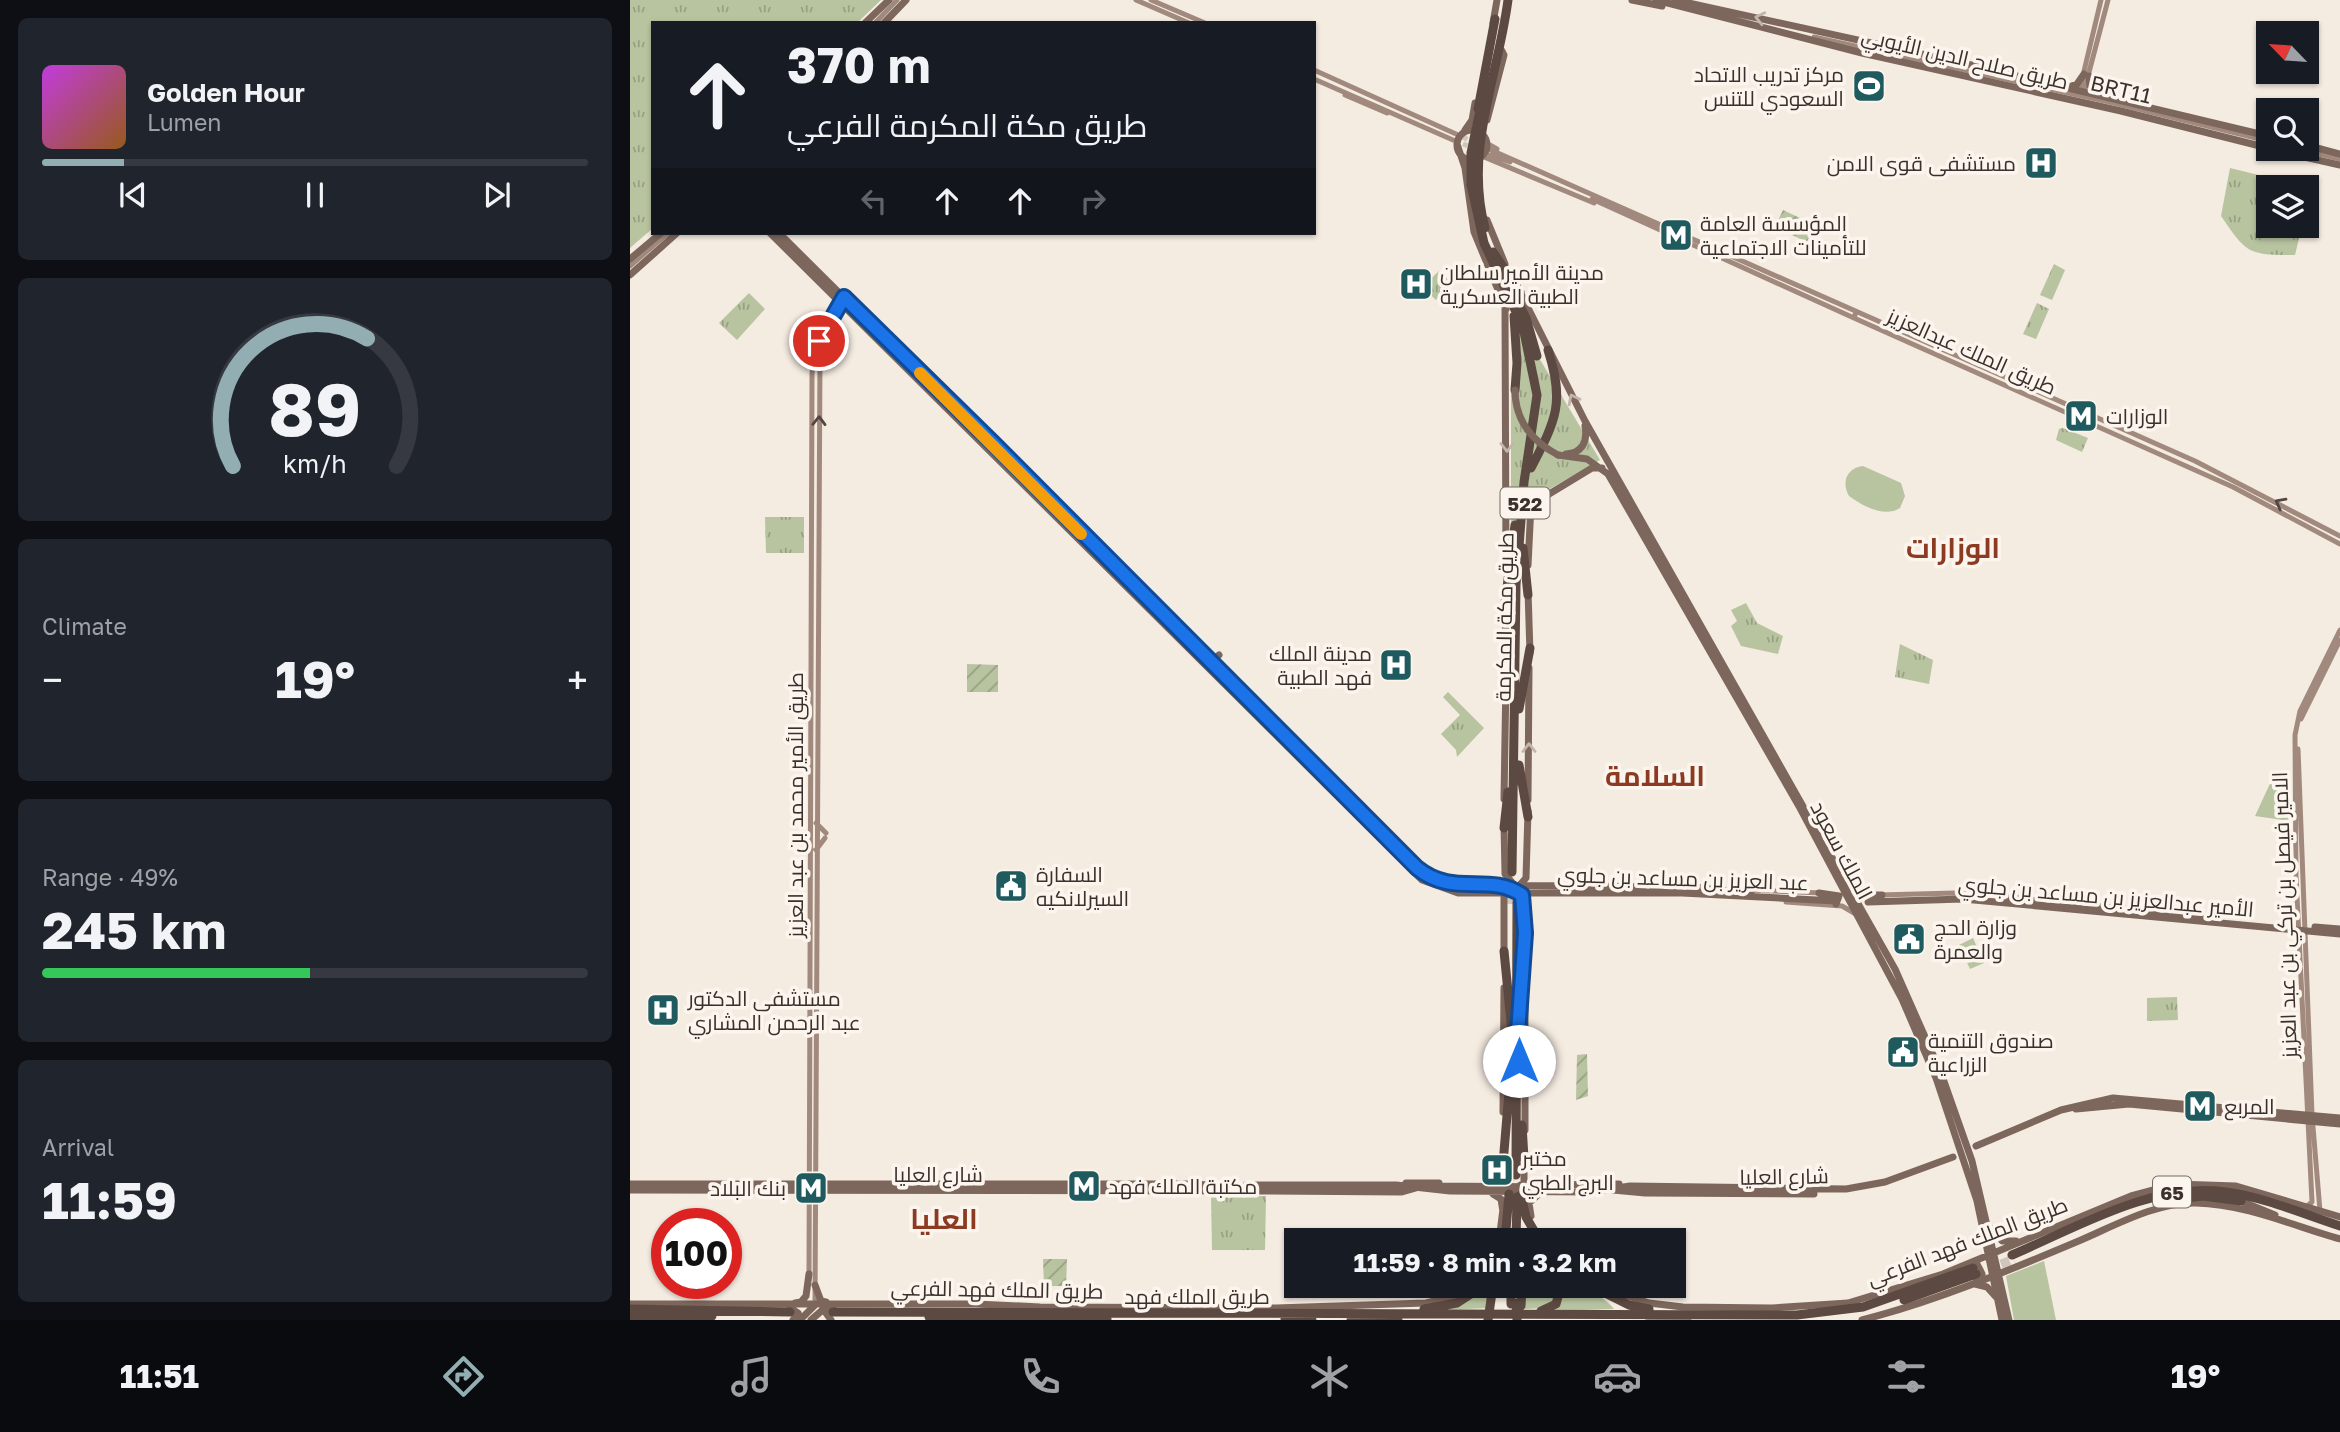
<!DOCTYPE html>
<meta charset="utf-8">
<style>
:root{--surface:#171b24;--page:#20242c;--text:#f1f3f6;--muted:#9ea1a6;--line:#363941;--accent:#92aeb2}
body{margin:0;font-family:"Golos Text",Cairo,sans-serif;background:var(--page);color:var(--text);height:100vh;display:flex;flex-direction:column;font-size:26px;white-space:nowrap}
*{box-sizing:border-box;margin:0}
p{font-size:23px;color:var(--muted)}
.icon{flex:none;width:38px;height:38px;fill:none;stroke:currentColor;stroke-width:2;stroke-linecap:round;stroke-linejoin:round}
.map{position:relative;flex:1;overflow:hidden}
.details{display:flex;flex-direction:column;gap:18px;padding:18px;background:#0d0f14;width:630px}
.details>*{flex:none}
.guide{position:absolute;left:21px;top:21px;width:665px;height:214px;border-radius:0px;box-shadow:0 2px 5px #0004;background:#171b24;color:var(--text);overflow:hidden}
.needle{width:46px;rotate:295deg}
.buttons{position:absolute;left:1626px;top:21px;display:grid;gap:14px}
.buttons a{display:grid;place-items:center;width:63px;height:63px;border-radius:0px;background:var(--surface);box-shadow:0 2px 5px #0004;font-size:35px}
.speed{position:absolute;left:21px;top:1208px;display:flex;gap:14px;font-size:35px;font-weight:700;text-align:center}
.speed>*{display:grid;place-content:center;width:91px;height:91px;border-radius:50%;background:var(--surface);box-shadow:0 2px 5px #0004;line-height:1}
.speed .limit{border:10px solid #d22;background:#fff;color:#111}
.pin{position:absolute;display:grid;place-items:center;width:60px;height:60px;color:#fff;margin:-30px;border:4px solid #fff;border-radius:50%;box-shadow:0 2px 7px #0007}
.me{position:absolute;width:77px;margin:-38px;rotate:0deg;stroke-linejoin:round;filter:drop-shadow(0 0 5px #0008)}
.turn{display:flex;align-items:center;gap:24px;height:147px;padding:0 21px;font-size:32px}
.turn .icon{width:91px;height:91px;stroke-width:2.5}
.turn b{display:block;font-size:49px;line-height:60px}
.lanes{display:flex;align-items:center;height:66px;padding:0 21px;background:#0003;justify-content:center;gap:35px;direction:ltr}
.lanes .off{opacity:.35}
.big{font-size:52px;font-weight:700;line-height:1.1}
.details .widget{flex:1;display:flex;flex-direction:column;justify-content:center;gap:10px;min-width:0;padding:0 24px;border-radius:10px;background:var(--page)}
.details .dial{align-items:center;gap:0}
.dial svg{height:182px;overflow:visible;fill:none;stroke:var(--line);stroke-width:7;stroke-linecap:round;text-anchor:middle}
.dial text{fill:var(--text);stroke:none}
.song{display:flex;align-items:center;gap:21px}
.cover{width:84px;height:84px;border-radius:10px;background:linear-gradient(135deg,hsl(290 70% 55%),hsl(30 70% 35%))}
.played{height:7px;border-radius:4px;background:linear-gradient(90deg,var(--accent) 15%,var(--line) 15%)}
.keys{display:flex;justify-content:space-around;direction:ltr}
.heat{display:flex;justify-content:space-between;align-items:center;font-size:38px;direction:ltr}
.charge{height:10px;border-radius:5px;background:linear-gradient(90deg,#34c759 49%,var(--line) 0)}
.trip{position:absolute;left:654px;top:1228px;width:402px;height:70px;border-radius:0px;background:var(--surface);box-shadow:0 2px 5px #0004;font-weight:700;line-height:70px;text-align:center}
.menu{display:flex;height:112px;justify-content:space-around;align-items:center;background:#090b0e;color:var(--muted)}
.menu .icon{width:49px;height:49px}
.menu .current{color:var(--accent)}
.menu b{font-size:32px;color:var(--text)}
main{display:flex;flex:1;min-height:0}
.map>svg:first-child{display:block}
.grass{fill:#b8c4a0}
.park{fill:url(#park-tufts)}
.garden{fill:url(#garden-furrows)}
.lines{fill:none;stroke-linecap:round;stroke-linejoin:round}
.secondary-tunnel{stroke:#cfc6bd;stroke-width:5;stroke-dasharray:5 2.5;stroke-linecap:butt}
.motorway-tunnel{stroke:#cfc6bd;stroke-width:9;stroke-dasharray:9 4.5;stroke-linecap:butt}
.secondary{stroke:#a18a7d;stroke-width:5}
.primary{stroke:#7d675c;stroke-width:7}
.motorway{stroke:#5c4a42;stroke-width:9}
.primary-bridge{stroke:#7d675c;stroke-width:7}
.motorway-bridge{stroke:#5c4a42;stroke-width:9}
.oneway{stroke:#c2b5ac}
.oneway2{stroke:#544640}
.route-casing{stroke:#114b97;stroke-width:18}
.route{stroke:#1a73e8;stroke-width:12}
.slow{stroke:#f59e0b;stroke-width:12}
.labels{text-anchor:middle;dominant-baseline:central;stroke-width:7;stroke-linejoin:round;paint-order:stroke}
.shield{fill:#fbf5ee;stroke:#756b66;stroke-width:2}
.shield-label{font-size:19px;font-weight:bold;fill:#3b302b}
.street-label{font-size:21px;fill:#3b302b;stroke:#fbf5ee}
.poi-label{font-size:21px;fill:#3b302b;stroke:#fbf5ee;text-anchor:start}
.district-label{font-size:28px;font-weight:bold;fill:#8c3b22;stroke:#fbf5ee}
</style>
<main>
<section class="details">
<div class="widget">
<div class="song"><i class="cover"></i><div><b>Golden Hour</b><p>Lumen</p></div></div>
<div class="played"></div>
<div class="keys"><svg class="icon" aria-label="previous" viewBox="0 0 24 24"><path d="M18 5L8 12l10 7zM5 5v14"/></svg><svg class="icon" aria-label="pause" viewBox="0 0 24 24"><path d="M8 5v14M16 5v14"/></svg><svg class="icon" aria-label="next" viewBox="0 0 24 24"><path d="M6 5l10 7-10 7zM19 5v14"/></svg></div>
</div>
<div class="widget dial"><svg viewBox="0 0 100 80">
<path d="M14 69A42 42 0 1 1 86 69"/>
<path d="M14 69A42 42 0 0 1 73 13" stroke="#92aeb2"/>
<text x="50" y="56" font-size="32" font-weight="700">89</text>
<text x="50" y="72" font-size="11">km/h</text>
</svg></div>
<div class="widget"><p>Climate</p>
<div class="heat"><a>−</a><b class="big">19°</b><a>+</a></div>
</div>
<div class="widget"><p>Range · 49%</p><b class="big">245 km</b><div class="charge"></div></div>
<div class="widget"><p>Arrival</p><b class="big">11:59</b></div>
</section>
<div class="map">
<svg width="1710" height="1320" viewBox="0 0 1710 1320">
<defs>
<pattern id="park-tufts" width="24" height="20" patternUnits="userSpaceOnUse" patternTransform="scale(1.75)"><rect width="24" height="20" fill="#b8c4a0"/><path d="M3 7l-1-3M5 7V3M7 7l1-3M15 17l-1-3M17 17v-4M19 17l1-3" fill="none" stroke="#97a083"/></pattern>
<pattern id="garden-furrows" width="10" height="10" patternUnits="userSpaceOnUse" patternTransform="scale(1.75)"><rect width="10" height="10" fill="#b8c4a0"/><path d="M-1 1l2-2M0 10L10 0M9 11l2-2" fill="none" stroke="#97a083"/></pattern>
</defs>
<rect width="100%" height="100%" fill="#f4ebe1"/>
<path class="grass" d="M1233,466l38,17 4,13 -5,12c-16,10 -37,-2 -51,-12 -8,-14 -2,-28 14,-30z
M1644,775l15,5v41l-34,-5z
M1343,938l11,25 -14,6 -11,-24z
M1414,1261l12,59h-42l-8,-44z
M855,1286h7l-4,22 -45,2z
M894,1286h36l-2,12 -13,10 -20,1z
M934,1286c16,0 40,9 50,23l-64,2 10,-8z"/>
<path class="park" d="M0,0h251l-24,23h-204v205l-23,20z
M1600,168l81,20 -4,20 -1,-21h-38v39h34l-7,29c-47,0 -48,-1 -74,-39z
M1424,264l11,6 -13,30 -12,-5z
M809,271l12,11 -15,18 -14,-13z
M119,293l16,16 -28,31 -18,-17z
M1407,303l12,6 -13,30 -13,-5z
M887,321l83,139 -68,39 -21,38v-148z
M1433,428l25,10 -6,14 -26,-12 3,-11z
M135,517h39v36h-38z
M1116,603l11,20 26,13 -5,18 -37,-8 -10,-20 6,-5 -6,-11z
M1270,644l33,16 -4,24 -34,-7z
M818,692l36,36 -27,29 -1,-7 -15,-16 19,-19 -17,-18z
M1547,997l1,23 -31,1v-23z
M581,1196h55l-1,54h-53z"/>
<path class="garden" d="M1153,210l32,15 -8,17 -32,-15z
M337,664l31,1v27h-31z
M957,1054l1,42 -12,4 1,-45z
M413,1259h24l-1,27h-22z"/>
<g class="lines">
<path class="secondary-tunnel" d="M826,134l35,16
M826,141l34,14"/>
<path class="motorway-tunnel" d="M881,904l1,-27
M879,1194l1,-18
M1346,1274l38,-15"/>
<path class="secondary" d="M506,0l53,23
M521,0l54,23
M245,23l22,-23
M1184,37l300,66 154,38
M684,70l142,64
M684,79l139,61
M1449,92l22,-92
M715,95l42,18
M1453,95l25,-95
M858,144l9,5
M1668,149l42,10
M861,150l704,311 145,75
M860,155l20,7
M854,157l110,46
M962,199l262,119
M0,266l38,-33
M1226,312l-2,6 379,169 107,57
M1671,719l39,-79
M1668,749l14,366 8,96
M186,823l10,10
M172,839l9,10
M186,850l9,-12
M1118,890l74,3
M1249,895l76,-2 18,2
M1156,902l56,4 12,7
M1676,1207l6,-5 -16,-326 -1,-141 5,-24 40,-81
M179,1277l3,-904 5,-27 25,-46
M185,1306l5,-950 25,-52"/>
<path class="primary" d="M1002,0l30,6
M1026,0l206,53 259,58 147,37
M1045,0l288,63 305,73
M235,23l24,-23
M254,23l22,-23
M863,23l4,-23
M1459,76l1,10 6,6
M1439,87l8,-3 7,-10
M857,120l17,-65 -2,-4
M835,130l7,-10 3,-17
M827 145a15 15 0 1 1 30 0a15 15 0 1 1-30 0Z
M827,144l8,24 9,64 32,77
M1676,145l34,9
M1639,149l71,16
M857,220l18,44
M140,233l652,647 36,13h224l154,8
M149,233l162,161
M0,259l31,-26
M0,275l47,-42
M889,290l66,131 310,548 46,104 31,88 37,159
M875,305l1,263
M324,407l458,456 19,16 24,6 238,2 58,6
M936,454c16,-1 22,-12 19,-28
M928,455l29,4 21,15 192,334 102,191 34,79 41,123 25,119
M898,565l3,-60 61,-37h10
M898,591l2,62
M875,601l1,65
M576,659l7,1 6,-5
M874,799l2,-121
M898,800l1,-132
M874,825l1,49 10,12
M888,887l8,-9 2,-67
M889,892l6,8v230
M1189,893l20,3 -3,8
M1379,898l197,19
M1238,902l95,-3 377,35
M1225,904l9,-9h18
M1685,927l25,2
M874,955v-58l5,-5
M889,1029l3,-69
M1446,1109l53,-5 211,20
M873,1112l1,-124
M1346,1146l85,-36 52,-12 227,20
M873,1159l2,27
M1142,1176l7,11
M776,1183h33
M0,1184h561l56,3
M616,1185h150l54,6 141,1 39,-6 216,3 39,-7 68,-25
M917,1185l72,-1
M625,1186l-1,3 6,2 142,1 14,-4
M805,1186l117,1
M889,1186l5,-3v-27
M0,1190l626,1
M983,1190l32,3 169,1
M863,1194l8,5 2,13
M1613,1202l32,13
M901,1216l-2,-13 10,-9
M1363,1229l9,12h14
M869,1241l4,-32
M1340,1266l7,-2 5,10 -6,5
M1345,1284l12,3 9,10
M185,1285l6,16 5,1
M971,1287l48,16 34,4 89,1 76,-5 95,-29 188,-78 45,-12 60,2 104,31
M165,1303l6,-1 5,-6 3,-22
M0,1304h346l64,3 236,1 150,-5 39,-9
M160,1308l8,5 -5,7
M170,1320l14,-14
M181,1320l15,-13
M201,1320l-5,-7 7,-6
M1232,1320c74,-19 148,-50 219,-80 35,-15 76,-38 115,-37 49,1 98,23 144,36"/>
<path class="motorway" d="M848,109l17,-90
M841,185l13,58 39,84 14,68 -13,87 -8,103 -4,287
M863,252l27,40
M887,300l9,18 11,38
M884,316l3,47 -2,27
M901,468c25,-48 34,-65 17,-118
M893,548l5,47
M875,603l10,-78
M876,663l3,22
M889,709l11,-61
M889,765l9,52
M874,828l4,-36
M892,1125l2,33
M873,1164l10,-121 -9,-92
M886,1175l1,-273
M891,1195l5,22 14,24
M1532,1201l41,-5 38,5
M875,1241l4,-47
M886,1241l1,-44
M1382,1255c66,-28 140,-73 214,-63 38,5 77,22 114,34
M961,1286l38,19 20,4
M869,1287v-1
M1274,1300l72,-26
M881,1304v-18
M891,1306l1,-20
M0,1309l160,3
M794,1309l33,-6 26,-17
M911,1311l15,-7 5,-18
M203,1312l964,3 66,-8 110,-39
M0,1316h82
M299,1317l178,2
M655,1319l27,1
M754,1319l14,1
M721,1320l30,-1
M1020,1320h37"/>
<path class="primary-bridge" d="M885,390c0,31 17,51 43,65"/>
<path class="motorway-bridge" d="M841,184v-31l11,-52
M855,228c-21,-78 13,-151 23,-228
M886,1303l1,17
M858,1320l5,-34"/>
</g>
<defs><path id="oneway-chevron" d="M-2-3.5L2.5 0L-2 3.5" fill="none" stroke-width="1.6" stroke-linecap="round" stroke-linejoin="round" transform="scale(1.75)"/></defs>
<g class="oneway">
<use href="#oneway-chevron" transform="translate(1130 18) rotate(-167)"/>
<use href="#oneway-chevron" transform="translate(943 399) rotate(-117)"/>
<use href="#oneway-chevron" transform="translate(877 447) rotate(90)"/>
<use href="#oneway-chevron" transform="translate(899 748) rotate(-90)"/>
</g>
<g class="oneway2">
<use href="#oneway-chevron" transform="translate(189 421) rotate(-89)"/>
<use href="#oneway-chevron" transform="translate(1650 503) rotate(-152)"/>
</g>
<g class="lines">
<defs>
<path id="route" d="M189,341l25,-44 150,147 423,424c37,30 72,4 105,27l3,38 -7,100 1,28"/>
</defs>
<use href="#route" class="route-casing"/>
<use href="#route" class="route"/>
<path class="slow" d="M290,373l161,161"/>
</g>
<defs>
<symbol id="stadium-square" viewBox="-11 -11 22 22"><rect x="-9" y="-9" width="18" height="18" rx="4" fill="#1f5a5e" stroke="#fbf5ee"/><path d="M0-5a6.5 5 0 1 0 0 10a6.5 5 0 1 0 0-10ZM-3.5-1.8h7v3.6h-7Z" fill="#fff"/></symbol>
<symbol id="hospital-square" viewBox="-11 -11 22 22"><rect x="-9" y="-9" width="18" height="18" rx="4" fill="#1f5a5e" stroke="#fbf5ee"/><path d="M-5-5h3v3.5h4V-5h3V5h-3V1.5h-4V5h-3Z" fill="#fff"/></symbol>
<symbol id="metro-square" viewBox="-11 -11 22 22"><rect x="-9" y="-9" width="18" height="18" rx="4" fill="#1f5a5e" stroke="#fbf5ee"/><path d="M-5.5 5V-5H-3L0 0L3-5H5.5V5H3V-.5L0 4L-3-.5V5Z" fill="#fff"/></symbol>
<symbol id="civic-square" viewBox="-11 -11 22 22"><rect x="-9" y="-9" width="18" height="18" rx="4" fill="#1f5a5e" stroke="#fbf5ee"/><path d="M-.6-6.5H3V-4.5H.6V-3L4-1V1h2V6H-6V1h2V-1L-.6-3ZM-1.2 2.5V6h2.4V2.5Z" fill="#fff"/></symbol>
</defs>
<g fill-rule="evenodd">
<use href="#stadium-square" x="1220" y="67" width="38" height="38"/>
<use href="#hospital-square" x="1392" y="144" width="38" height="38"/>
<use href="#metro-square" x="1027" y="216" width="38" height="38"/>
<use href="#hospital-square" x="767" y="265" width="38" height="38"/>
<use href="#metro-square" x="1432" y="397" width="38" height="38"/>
<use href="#hospital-square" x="747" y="646" width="38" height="38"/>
<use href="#civic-square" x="362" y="867" width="38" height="38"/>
<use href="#civic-square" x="1260" y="920" width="38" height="38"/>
<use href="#hospital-square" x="14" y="991" width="38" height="38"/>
<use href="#civic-square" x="1254" y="1033" width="38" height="38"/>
<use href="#metro-square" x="1551" y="1087" width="38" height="38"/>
<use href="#hospital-square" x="848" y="1151" width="38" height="38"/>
<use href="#metro-square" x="435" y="1167" width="38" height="38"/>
<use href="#metro-square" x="162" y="1169" width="38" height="38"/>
</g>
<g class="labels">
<g class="shield">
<rect x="870.5" y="487.5" width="49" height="31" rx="5"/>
<rect x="1523" y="1176.5" width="38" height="31" rx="5"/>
</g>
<g class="shield-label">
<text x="895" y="503">522</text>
<text x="1542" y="1192">65</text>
</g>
<g class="street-label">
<text transform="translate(1335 58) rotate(13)">طريق صلاح الدين الأيوبي</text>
<text transform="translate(1491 89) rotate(13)">BRT11</text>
<text transform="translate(1342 351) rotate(24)">طريق الملك عبدالعزيز</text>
<text transform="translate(874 617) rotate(-89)">طريق مكة المكرمة</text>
<text transform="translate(165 805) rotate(-90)">طريق الأمير محمد بن عبد العزيز</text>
<text transform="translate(1212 850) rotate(62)">الملك سعود</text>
<text transform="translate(1053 878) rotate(2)">عبد العزيز بن مساعد بن جلوي</text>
<text transform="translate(1476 896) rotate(5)">الأمير عبدالعزيز بن مساعد بن جلوي</text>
<text transform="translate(1654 915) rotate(-92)">الامير فيصل بن تركي بن عبد العزيز</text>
<text x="308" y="1174">شارع العليا</text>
<text transform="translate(1154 1176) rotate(-1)">شارع العليا</text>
<text transform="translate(1337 1241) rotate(-21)">طريق الملك فهد الفرعي</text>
<text transform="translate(367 1289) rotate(1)">طريق الملك فهد الفرعي</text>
<text x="567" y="1296">طريق الملك فهد</text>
</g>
<g class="poi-label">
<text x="1214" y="74" text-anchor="end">مركز تدريب الاتحاد<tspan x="1214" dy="24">السعودي للتنس</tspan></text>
<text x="1386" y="163" text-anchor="end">مستشفى قوى الامن</text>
<text x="1070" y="223">المؤسسة العامة<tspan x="1070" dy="24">للتأمينات الاجتماعية</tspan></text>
<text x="810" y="272">مدينة الأمير سلطان<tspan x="810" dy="24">الطبية العسكرية</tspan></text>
<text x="1476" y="416">الوزارات</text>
<text x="742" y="653" text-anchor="end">مدينة الملك<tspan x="742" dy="24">فهد الطبية</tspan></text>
<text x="406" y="874">السفارة<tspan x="406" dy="24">السيرلانكيه</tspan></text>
<text x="1304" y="927">وزارة الحج<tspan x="1304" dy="24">والعمرة</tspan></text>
<text x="58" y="998">مستشفى الدكتور<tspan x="58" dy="24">عبد الرحمن المشاري</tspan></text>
<text x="1298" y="1040">صندوق التنمية<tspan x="1298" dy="24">الزراعية</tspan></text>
<text x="1594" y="1106">المربع</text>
<text x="892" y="1158">مختبر<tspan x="892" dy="24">البرج الطبي</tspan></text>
<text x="478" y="1186">مكتبة الملك فهد</text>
<text x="156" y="1188" text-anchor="end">بنك البلاد</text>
</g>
<g class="district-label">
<text x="1323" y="547">الوزارات</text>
<text x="1025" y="775">السلامة</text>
<text x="314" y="1218">العليا</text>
</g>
</g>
</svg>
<div class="buttons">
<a><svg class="needle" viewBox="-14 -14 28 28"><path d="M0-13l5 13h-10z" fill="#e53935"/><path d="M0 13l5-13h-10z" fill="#9ea1a6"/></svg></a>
<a><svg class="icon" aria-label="search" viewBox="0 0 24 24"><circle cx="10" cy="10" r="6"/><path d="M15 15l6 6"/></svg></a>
<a><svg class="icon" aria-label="layers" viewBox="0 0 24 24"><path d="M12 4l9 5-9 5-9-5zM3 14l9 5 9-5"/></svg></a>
</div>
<div class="speed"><div class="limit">100</div></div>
<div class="pin" style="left:189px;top:341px;background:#d93025"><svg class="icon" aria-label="arrive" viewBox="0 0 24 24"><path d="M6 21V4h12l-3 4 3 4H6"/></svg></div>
<svg class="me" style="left:889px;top:1061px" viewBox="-20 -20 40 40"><circle r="19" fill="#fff"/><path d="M0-13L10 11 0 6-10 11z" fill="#1a73e8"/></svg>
<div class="trip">11:59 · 8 min · 3.2 km</div>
<div class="guide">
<div class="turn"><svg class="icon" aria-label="ahead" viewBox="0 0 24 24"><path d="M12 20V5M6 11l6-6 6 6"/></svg><div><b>370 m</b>طريق مكة المكرمة الفرعي</div></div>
<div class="lanes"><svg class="icon off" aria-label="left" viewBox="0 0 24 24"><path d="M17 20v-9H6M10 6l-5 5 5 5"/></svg><svg class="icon" aria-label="ahead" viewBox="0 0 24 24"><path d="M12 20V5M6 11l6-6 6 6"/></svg><svg class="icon" aria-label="ahead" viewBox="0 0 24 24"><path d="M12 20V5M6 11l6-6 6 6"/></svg><svg class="icon off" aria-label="right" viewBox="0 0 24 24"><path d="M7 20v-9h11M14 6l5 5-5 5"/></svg></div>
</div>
</div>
</main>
<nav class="menu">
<b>11:51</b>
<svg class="icon current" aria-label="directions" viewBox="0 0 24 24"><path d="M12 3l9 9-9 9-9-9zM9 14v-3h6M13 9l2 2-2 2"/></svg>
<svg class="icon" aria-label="music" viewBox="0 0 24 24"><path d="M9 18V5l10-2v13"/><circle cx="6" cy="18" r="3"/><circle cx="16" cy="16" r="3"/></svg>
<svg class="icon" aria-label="phone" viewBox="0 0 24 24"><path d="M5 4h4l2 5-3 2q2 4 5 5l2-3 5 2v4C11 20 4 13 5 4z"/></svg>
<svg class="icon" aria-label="climate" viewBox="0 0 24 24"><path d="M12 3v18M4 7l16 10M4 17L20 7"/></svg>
<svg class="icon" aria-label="car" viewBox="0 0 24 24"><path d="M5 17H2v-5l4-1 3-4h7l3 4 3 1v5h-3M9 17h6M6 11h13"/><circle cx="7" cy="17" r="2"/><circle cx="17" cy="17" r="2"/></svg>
<svg class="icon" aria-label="filters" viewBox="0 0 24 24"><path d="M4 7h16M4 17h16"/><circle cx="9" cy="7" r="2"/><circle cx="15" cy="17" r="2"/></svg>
<b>19°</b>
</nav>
